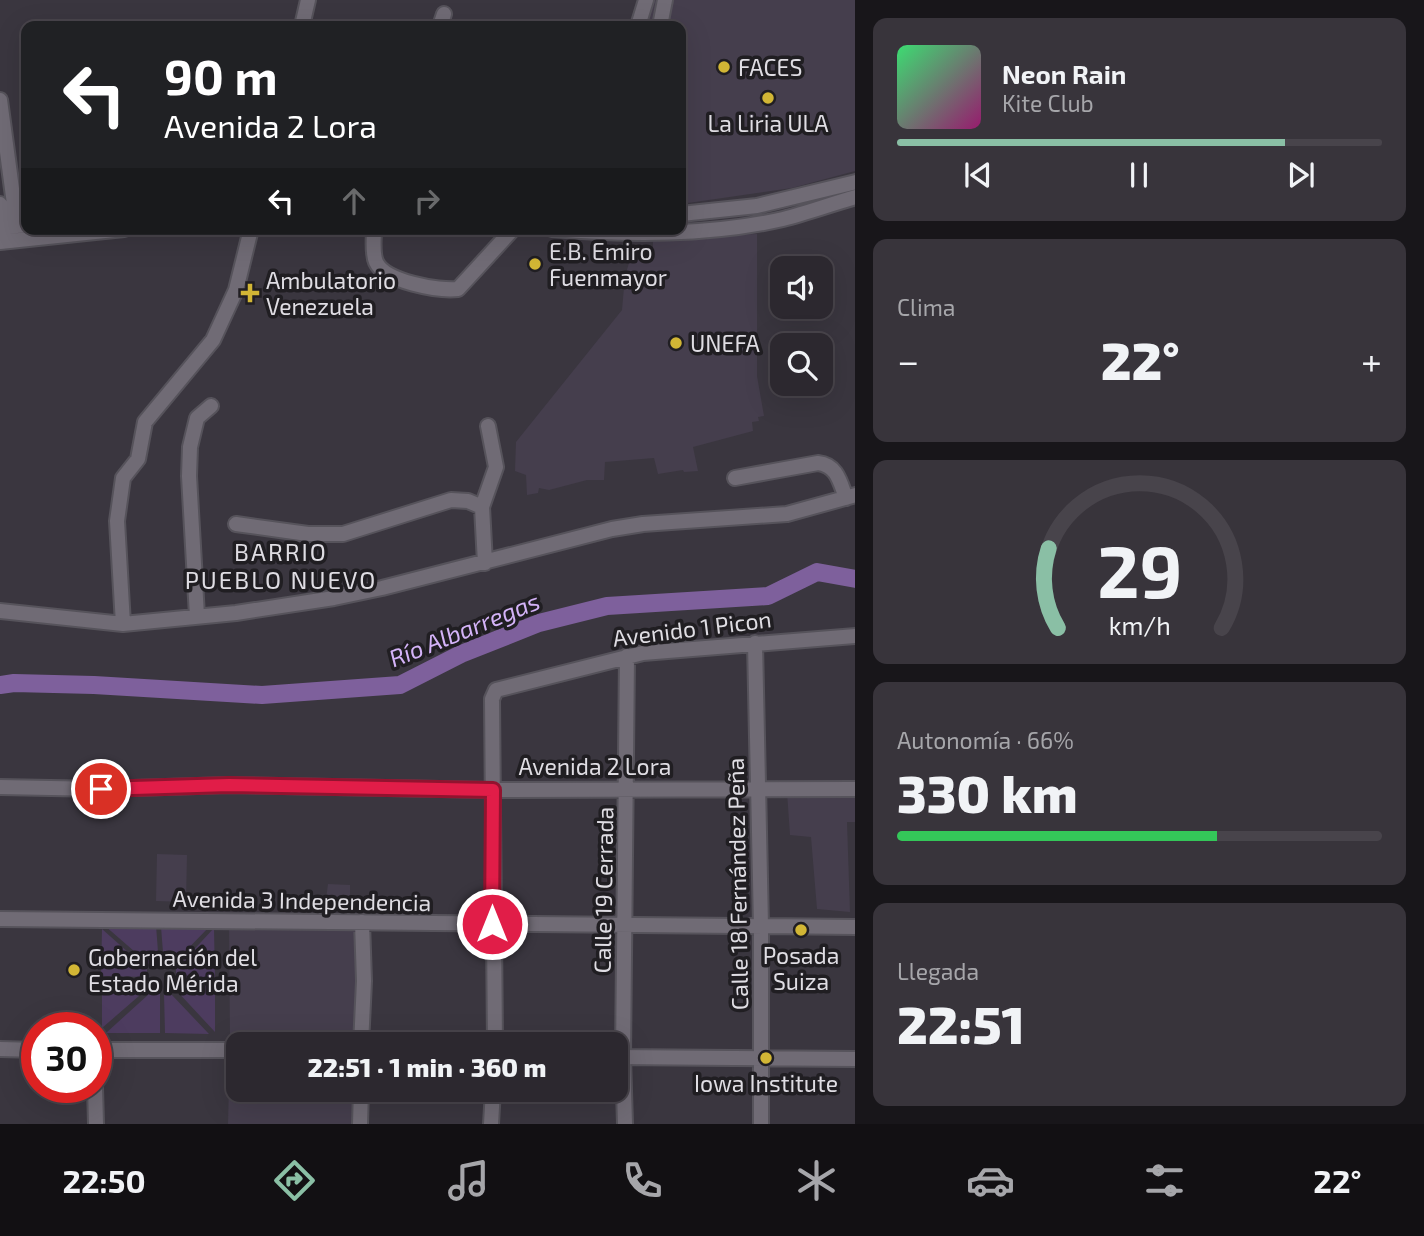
<!DOCTYPE html>
<html lang="es">
<meta charset="utf-8">
<style>
:root{--surface:#2c282f;--page:#38343b;--text:#f1f3f6;--muted:#a6a6aa;--line:#48444b;--accent:#8abfa5}
body{margin:0;font-family:"Exo 2",sans-serif;background:var(--page);color:var(--text);height:100vh;display:flex;flex-direction:column;font-size:26px;white-space:nowrap}
*{box-sizing:border-box;margin:0}
p{font-size:23px;color:var(--muted)}
.icon{flex:none;width:38px;height:38px;fill:none;stroke:currentColor;stroke-width:2;stroke-linecap:round;stroke-linejoin:round}
.map{position:relative;flex:1;overflow:hidden}
.panel{display:flex;flex-direction:column;gap:18px;padding:18px;background:#18161a;width:569px}
.panel>*{flex:none}
.hud{position:absolute;left:21px;top:21px;width:665px;height:214px;border-radius:14px;box-shadow:0 7px 28px #0002,0 0 0 2px var(--line);background:#202124;color:#fff;overflow:hidden}
.fabs{position:absolute;left:770px;top:256px;display:grid;gap:14px}
.fabs a{display:grid;place-items:center;width:63px;height:63px;border-radius:14px;background:var(--surface);box-shadow:0 7px 28px #0002,0 0 0 2px var(--line);font-size:35px}
.speed{position:absolute;left:21px;top:1012px;display:flex;gap:14px;font-size:35px;font-weight:700;text-align:center}
.speed>*{display:grid;place-content:center;width:91px;height:91px;border-radius:50%;background:var(--surface);box-shadow:0 7px 28px #0002,0 0 0 2px var(--line);line-height:1}
.speed .limit{border:10px solid #d22;background:#fff;color:#111}
.pin{position:absolute;display:grid;place-items:center;width:60px;height:60px;color:#fff;margin:-30px;border:4px solid #fff;border-radius:50%;box-shadow:0 2px 7px #0007}
.me{position:absolute;width:77px;margin:-38px;rotate:0deg;stroke-linejoin:round;filter:drop-shadow(0 0 5px #0008)}
.turn{display:flex;align-items:center;gap:24px;height:147px;padding:0 28px;font-size:32px}
.turn .icon{width:91px;height:91px;stroke-width:2.5}
.turn b{display:block;font-size:49px;line-height:60px}
.lanes{display:flex;align-items:center;height:66px;padding:0 28px;background:#0003;justify-content:center;gap:35px;direction:ltr}
.lanes .off{opacity:.35}
.big{font-size:52px;font-weight:800;line-height:1.1}
.panel .tile{flex:1;display:flex;flex-direction:column;justify-content:center;gap:10px;min-width:0;padding:0 24px;border-radius:14px;background:var(--page)}
.panel .dial{align-items:center;gap:0}
.dial svg{height:182px;overflow:visible;fill:none;stroke:var(--line);stroke-width:7;stroke-linecap:round;text-anchor:middle}
.dial text{fill:var(--text);stroke:none}
.song{display:flex;align-items:center;gap:21px}
.cover{width:84px;height:84px;border-radius:10px;background:linear-gradient(135deg,hsl(140 70% 55%),hsl(320 70% 35%))}
.played{height:7px;border-radius:4px;background:linear-gradient(90deg,var(--accent) 80%,var(--line) 80%)}
.keys{display:flex;justify-content:space-around;direction:ltr}
.heat{display:flex;justify-content:space-between;align-items:center;font-size:38px;direction:ltr}
.charge{height:10px;border-radius:5px;background:linear-gradient(90deg,#34c759 66%,var(--line) 0)}
.trip{position:absolute;left:226px;top:1032px;width:402px;height:70px;border-radius:14px;background:var(--surface);box-shadow:0 7px 28px #0002,0 0 0 2px var(--line);font-weight:800;line-height:70px;text-align:center}
.tab-bar{display:flex;height:112px;justify-content:space-around;align-items:center;background:#121013;color:var(--muted)}
.tab-bar .icon{width:49px;height:49px}
.tab-bar .active{color:var(--accent)}
.tab-bar b{font-size:32px;color:var(--text)}
main{display:flex;flex:1;min-height:0}
.map>svg:first-child{display:block}
.built{fill:#453e4d}
.green{fill:#4d3c5f}
.lines{fill:none;stroke-linecap:round;stroke-linejoin:round}
.river{stroke:#7e609c;stroke-width:18}
.minor-casing{stroke:#56535b;stroke-width:18}
.minor{stroke:#706b75;stroke-width:14}
.route-casing{stroke:#92132f;stroke-width:18}
.route{stroke:#e11d48;stroke-width:12}
.poi-dot{fill:#d2b635;stroke:#201e22;stroke-width:2.5}
.labels{text-anchor:middle;dominant-baseline:central;stroke-width:7;stroke-linejoin:round;paint-order:stroke}
.poi-label{font-size:23px;fill:#dfdde3;stroke:#201e22;text-anchor:start}
.street-label{font-size:23px;fill:#dfdde3;stroke:#201e22}
.neighbourhood-label{font-size:24px;letter-spacing:2px;fill:#dfdde3;stroke:#201e22}
.water-label{font-size:24px;font-style:italic;fill:#d4b3f8;stroke:#201e22}
</style>
<main>
<div class="map">
<svg width="856" height="1124" viewBox="0 0 856 1124">
<rect width="100%" height="100%" fill="#3a363f"/>
<path class="built" d="M654,0h201v171l-63,17 -111,16v-178h-36z
M757,234v142l7,40 -6,1 1,4 -7,1 1,9 -60,16 5,24 -14,1 -1,-2 -25,4 -4,-16 -49,4 -1,18h-17l-38,10 -10,-2 -1,5 -11,2 -1,-20 -11,-4 1,-29 106,-132 3,-34 4,-13 24,-8v-17z
M787,792l68,2v28h-8l3,90 -33,-3 -6,-72 -21,-2z
M157,854l30,1 -1,47 -30,-1z
M328,884l22,1v22h-25z
M229,919l128,1 -3,122 -124,-1z
M230,1045h8v45h115v34h-125z"/>
<path class="green" d="M104,925h52l3,40h-9z
M210,926l-39,40 -7,-1 -3,-38z
M214,928l1,51 -39,-2v-8z
M102,929l45,40v8l-46,-1z
M102,982h45v7l-45,39z
M176,983l39,2v47l-39,-42z
M149,994h11v39h-54z
M164,994h7l38,40 -44,-1z"/>
<g class="lines">
<path class="river" d="M0,685l14,-2 80,2 168,10 138,-10 61,-31 78,-31 68,-17 161,-10 49,-24 39,7"/>
<defs>
<path id="minor" d="M302,26l6,-26
M440,26l4,-12
M638,26l8,-26
M660,26l5,-26
M0,100l17,126
M0,204l3,23
M681,214l76,-8 99,-24
M0,228l25,-3
M374,229c0,10 -2,24 2,33 9,20 63,29 82,27l55,-60
M552,229c76,6 156,7 231,-10 24,-6 48,-15 73,-22
M0,242l124,-13
M735,478l83,-15c19,2 22,19 28,35
M236,524l72,10h35l108,-34 17,1 14,6
M485,563l-3,-56 14,-40 -8,-41
M0,611l123,13 113,-11 98,-15 48,-10 230,-59 31,-5 144,-10 69,-19
M197,616l-8,-140 1,-29 7,-29 14,-12
M123,624l-6,-103 6,-43 15,-19 7,-37 68,-82 23,-50 15,-61
M755,643l6,283v198
M0,787l101,2 128,-4 264,5 363,-1
M101,789v21
M0,919l856,8
M361,1045l3,-64 -2,-59
M495,1045l-3,-346 4,-9 147,-37 213,-17
M0,1049l37,1
M96,1050h142
M616,1057l240,2
M95,1087l1,37
M360,1124l1,-34
M491,1124l2,-34
M625,1124l-2,-67 4,-401"/>
</defs>
<use href="#minor" class="minor-casing"/>
<use href="#minor" class="minor"/>
</g>
<g class="lines">
<defs>
<path id="route" d="M101,789l128,-4 264,5 -1,134"/>
</defs>
<use href="#route" class="route-casing"/>
<use href="#route" class="route"/>
</g>
<g class="poi-dot">
<circle cx="724" cy="67" r="7"/>
<circle cx="768" cy="98" r="7"/>
<circle cx="535" cy="264" r="7"/>
<path d="M246.5 282.5h7v7h7v7h-7v7h-7v-7h-7v-7h7z"/>
<circle cx="676" cy="343" r="7"/>
<circle cx="801" cy="930" r="7"/>
<circle cx="74" cy="970" r="7"/>
<circle cx="766" cy="1058" r="7"/>
</g>
<g class="labels">
<g class="poi-label">
<text x="738" y="67">FACES</text>
<text x="768" y="123" text-anchor="middle">La Liria ULA</text>
<text x="549" y="251">E.B. Emiro<tspan x="549" dy="26">Fuenmayor</tspan></text>
<text x="266" y="280">Ambulatorio<tspan x="266" dy="26">Venezuela</tspan></text>
<text x="690" y="343">UNEFA</text>
<text x="801" y="955" text-anchor="middle">Posada<tspan x="801" dy="26">Suiza</tspan></text>
<text x="88" y="957">Gobernación del<tspan x="88" dy="26">Estado Mérida</tspan></text>
<text x="766" y="1083" text-anchor="middle">Iowa Institute</text>
</g>
<g class="street-label">
<text transform="translate(692 628) rotate(-7)">Avenido 1 Picon</text>
<text x="595" y="766">Avenida 2 Lora</text>
<text transform="translate(737 884) rotate(-91)">Calle 18 Fernández Peña</text>
<text transform="translate(603 890) rotate(-89)">Calle 19 Cerrada</text>
<text transform="translate(302 900) rotate(1)">Avenida 3 Independencia</text>
</g>
<g class="neighbourhood-label">
<text x="281" y="551">BARRIO<tspan x="281" dy="28">PUEBLO NUEVO</tspan></text>
</g>
<g class="water-label">
<text transform="translate(464 629) rotate(-22)">Río Albarregas</text>
</g>
</g>
</svg>
<div class="fabs">
<a><svg class="icon" aria-label="sound" viewBox="0 0 24 24"><path d="M4 9h4l5-4v14l-5-4H4zM17 9q2 3 0 6"/></svg></a>
<a><svg class="icon" aria-label="search" viewBox="0 0 24 24"><circle cx="10" cy="10" r="6"/><path d="M15 15l6 6"/></svg></a>
</div>
<div class="speed"><div class="limit">30</div></div>
<div class="pin" style="left:101px;top:789px;background:#d93025"><svg class="icon" aria-label="arrive" viewBox="0 0 24 24"><path d="M6 21V4h12l-3 4 3 4H6"/></svg></div>
<svg class="me" style="left:492px;top:924px" viewBox="-20 -20 40 40"><circle r="17" fill="#e11d48" stroke="#fff" stroke-width="3"/><path d="M0-11L8 9 0 5-8 9z" fill="#fff"/></svg>
<div class="trip">22:51 · 1 min · 360 m</div>
<div class="hud">
<div class="turn"><svg class="icon" aria-label="left" viewBox="0 0 24 24"><path d="M17 20v-9H6M10 6l-5 5 5 5"/></svg><div><b>90 m</b>Avenida 2 Lora</div></div>
<div class="lanes"><svg class="icon" aria-label="left" viewBox="0 0 24 24"><path d="M17 20v-9H6M10 6l-5 5 5 5"/></svg><svg class="icon off" aria-label="ahead" viewBox="0 0 24 24"><path d="M12 20V5M6 11l6-6 6 6"/></svg><svg class="icon off" aria-label="right" viewBox="0 0 24 24"><path d="M7 20v-9h11M14 6l5 5-5 5"/></svg></div>
</div>
</div>
<section class="panel">
<div class="tile">
<div class="song"><i class="cover"></i><div><b>Neon Rain</b><p>Kite Club</p></div></div>
<div class="played"></div>
<div class="keys"><svg class="icon" aria-label="previous" viewBox="0 0 24 24"><path d="M18 5L8 12l10 7zM5 5v14"/></svg><svg class="icon" aria-label="pause" viewBox="0 0 24 24"><path d="M8 5v14M16 5v14"/></svg><svg class="icon" aria-label="next" viewBox="0 0 24 24"><path d="M6 5l10 7-10 7zM19 5v14"/></svg></div>
</div>
<div class="tile"><p>Clima</p>
<div class="heat"><a>−</a><b class="big">22°</b><a>+</a></div>
</div>
<div class="tile dial"><svg viewBox="0 0 100 80">
<path d="M14 69A42 42 0 1 1 86 69"/>
<path d="M14 69A42 42 0 0 1 10 34" stroke="#8abfa5"/>
<text x="50" y="56" font-size="32" font-weight="700">29</text>
<text x="50" y="72" font-size="11">km/h</text>
</svg></div>
<div class="tile"><p>Autonomía · 66%</p><b class="big">330 km</b><div class="charge"></div></div>
<div class="tile"><p>Llegada</p><b class="big">22:51</b></div>
</section>
</main>
<nav class="tab-bar">
<b>22:50</b>
<svg class="icon active" aria-label="directions" viewBox="0 0 24 24"><path d="M12 3l9 9-9 9-9-9zM9 14v-3h6M13 9l2 2-2 2"/></svg>
<svg class="icon" aria-label="music" viewBox="0 0 24 24"><path d="M9 18V5l10-2v13"/><circle cx="6" cy="18" r="3"/><circle cx="16" cy="16" r="3"/></svg>
<svg class="icon" aria-label="phone" viewBox="0 0 24 24"><path d="M5 4h4l2 5-3 2q2 4 5 5l2-3 5 2v4C11 20 4 13 5 4z"/></svg>
<svg class="icon" aria-label="climate" viewBox="0 0 24 24"><path d="M12 3v18M4 7l16 10M4 17L20 7"/></svg>
<svg class="icon" aria-label="car" viewBox="0 0 24 24"><path d="M5 17H2v-5l4-1 3-4h7l3 4 3 1v5h-3M9 17h6M6 11h13"/><circle cx="7" cy="17" r="2"/><circle cx="17" cy="17" r="2"/></svg>
<svg class="icon" aria-label="filters" viewBox="0 0 24 24"><path d="M4 7h16M4 17h16"/><circle cx="9" cy="7" r="2"/><circle cx="15" cy="17" r="2"/></svg>
<b>22°</b>
</nav>
